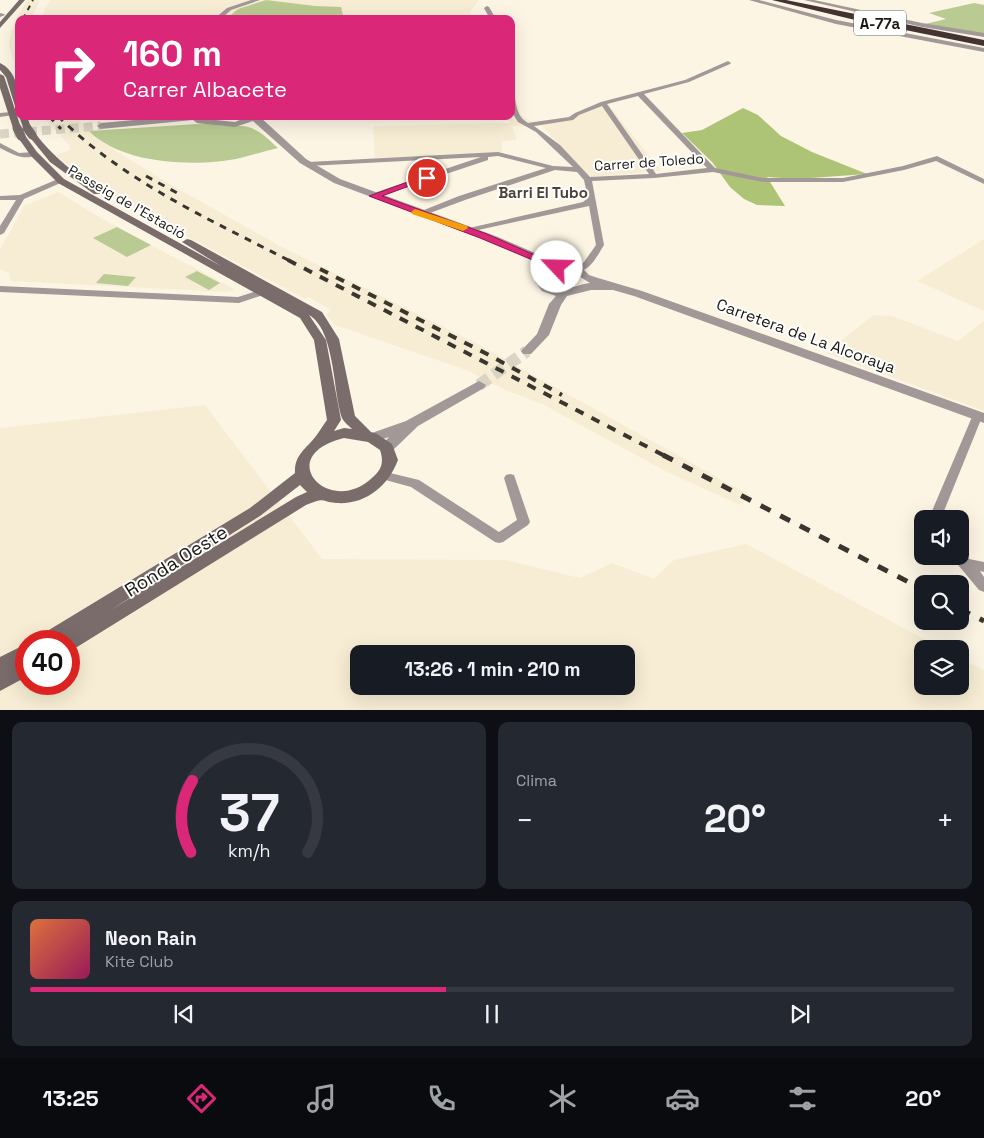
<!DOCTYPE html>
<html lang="es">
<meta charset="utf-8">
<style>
:root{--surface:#171b24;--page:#242831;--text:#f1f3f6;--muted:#9ea1a6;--line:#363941;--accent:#db2777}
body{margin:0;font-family:"Space Grotesk",sans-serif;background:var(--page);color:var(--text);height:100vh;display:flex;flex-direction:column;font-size:19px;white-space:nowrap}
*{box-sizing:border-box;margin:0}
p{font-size:16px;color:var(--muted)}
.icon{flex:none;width:28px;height:28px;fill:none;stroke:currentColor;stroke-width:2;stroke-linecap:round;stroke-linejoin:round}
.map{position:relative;height:710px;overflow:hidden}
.details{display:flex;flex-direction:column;gap:12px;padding:12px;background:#0d0f14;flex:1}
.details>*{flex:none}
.banner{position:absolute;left:15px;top:15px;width:500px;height:105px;border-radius:10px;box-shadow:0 5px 20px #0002;background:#db2777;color:#fff;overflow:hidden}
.fabs{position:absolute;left:914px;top:510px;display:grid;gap:10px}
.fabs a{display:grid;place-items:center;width:55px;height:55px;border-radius:10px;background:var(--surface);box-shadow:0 5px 20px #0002;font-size:25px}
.speed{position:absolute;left:15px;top:630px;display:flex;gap:10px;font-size:25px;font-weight:700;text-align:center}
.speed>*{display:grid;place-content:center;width:65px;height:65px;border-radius:50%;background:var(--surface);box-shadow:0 5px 20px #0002;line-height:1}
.speed .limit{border:8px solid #d22;background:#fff;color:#111}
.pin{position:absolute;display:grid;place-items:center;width:42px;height:42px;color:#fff;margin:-21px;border:2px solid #fff;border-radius:50%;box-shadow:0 1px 5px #0007}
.me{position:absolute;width:55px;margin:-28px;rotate:294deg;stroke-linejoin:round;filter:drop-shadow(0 0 4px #0008)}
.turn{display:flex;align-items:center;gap:18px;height:105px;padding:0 25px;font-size:22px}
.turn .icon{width:65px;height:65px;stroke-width:2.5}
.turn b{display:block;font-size:35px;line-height:42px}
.big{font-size:38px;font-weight:600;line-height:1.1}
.details .widget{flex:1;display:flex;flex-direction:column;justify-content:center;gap:8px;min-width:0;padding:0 18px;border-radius:10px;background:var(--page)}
.details .dial{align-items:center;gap:0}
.dial svg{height:130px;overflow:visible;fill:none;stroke:var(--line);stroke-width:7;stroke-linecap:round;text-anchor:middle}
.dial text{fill:var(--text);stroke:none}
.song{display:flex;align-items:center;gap:15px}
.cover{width:60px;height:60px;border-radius:8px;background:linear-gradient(135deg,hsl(20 70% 55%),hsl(330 70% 35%))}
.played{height:5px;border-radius:2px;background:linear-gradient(90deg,var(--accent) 45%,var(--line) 45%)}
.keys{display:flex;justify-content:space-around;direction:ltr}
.heat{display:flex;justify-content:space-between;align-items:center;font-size:28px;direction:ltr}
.details .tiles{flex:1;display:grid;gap:12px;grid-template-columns:1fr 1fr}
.widget:last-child{grid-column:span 2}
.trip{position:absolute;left:350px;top:645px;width:285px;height:50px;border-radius:10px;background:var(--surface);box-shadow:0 5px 20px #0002;font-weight:600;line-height:50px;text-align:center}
.menu{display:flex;height:80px;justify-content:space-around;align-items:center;background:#090b0e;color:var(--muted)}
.menu .icon{width:35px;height:35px}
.menu .on{color:var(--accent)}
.menu b{font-size:22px;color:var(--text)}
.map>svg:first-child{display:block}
.built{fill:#f7edd4;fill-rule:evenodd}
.green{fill:#b9cb92}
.forest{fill:#adc477}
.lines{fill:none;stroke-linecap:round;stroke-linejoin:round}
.tertiary-tunnel-far1{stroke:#dad4c4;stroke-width:9;stroke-dasharray:9 5;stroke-linecap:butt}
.tertiary-tunnel{stroke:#dad4c4;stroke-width:12;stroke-dasharray:12 6;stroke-linecap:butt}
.minor{fill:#a19897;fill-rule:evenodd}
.tertiary{fill:#a19897;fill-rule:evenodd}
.secondary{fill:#796c6b;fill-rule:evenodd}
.motorway{fill:#443332;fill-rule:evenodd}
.rail-far3{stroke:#3a362f;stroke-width:2;stroke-dasharray:5 5;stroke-linecap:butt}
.rail-far2{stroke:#3a362f;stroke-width:3;stroke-dasharray:7 7;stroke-linecap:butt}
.rail-far1{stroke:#3a362f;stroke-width:4;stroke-dasharray:9 9;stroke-linecap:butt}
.rail{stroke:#3a362f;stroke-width:5;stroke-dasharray:11 11;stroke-linecap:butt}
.secondary-bridge{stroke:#796c6b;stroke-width:9}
.route{fill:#db2777;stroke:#8e194d}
.slow{fill:#f59e0b}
.labels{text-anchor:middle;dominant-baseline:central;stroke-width:4;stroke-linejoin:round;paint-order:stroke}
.far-street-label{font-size:14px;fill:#1b1812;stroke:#fff}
.shield{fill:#fff;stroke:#5f5d59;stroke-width:1}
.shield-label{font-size:15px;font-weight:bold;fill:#1b1812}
.far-neighbourhood-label{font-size:15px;font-weight:bold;fill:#494335;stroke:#fff}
.street-label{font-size:16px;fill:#1b1812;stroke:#fff}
.near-street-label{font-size:19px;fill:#1b1812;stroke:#fff}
</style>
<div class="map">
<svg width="984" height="711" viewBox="0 0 984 711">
<rect width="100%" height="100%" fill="#fcf5e4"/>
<path class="built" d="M27,0h13l-9,19h-12v59l-10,-32 1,-9 6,-18z
M50,0h429l-8,10 -2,9h-427l2,-9z
M511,94l8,12 1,8 10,7 35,-2 43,-15 53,67 -71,6 -48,-51h-30l5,14 -15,1v11l-127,6 -2,-32 136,-3v-7h2z
M42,116h33l28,27 70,43 109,61 190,94 279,155 -11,9 -73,-33 -123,-67 -41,-16 -34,-18 -134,-46 -9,-10 5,-5 -23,-13 -3,2 -189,-100 -22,-14 -38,-30 14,-5 -1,-5z
M58,192l46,28 132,70 -9,2 -216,-11 -2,-8 -9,-4v-19l24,-44z
M984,239v72l-67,-30z
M873,315l19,1 66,25 26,-20v90l-158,-58z
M205,405l117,154 184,1 74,18 32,-15 42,16 20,-19 72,-16 197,105h-21v37h38v-28l24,12v41h-984v-283zM26,641h43v43h-43zM359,654h267v32h-267z"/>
<path class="green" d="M266,0l49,6 26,1 3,12h-118l12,-10z
M974,3l10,2v30l-59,-11 21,-5 -17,-6z
M212,123c12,5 24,1 36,4 12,3 21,13 30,21 -14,3 -28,8 -42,11 -43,8 -115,5 -147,-28z
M117,227l34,18 -24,12 -34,-19z
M197,271l23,12 -11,7 -24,-13z
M104,274l32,3 -8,9 -32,-3z"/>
<path class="forest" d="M743,108l15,7 23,21 31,16 55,22 -70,5 -30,-2 18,29 -28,-1 -13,-6 -14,-12 -18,-25 -30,-29 20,-3z"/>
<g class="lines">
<path class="tertiary-tunnel-far1" d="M0,134l101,-8"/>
<path class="tertiary-tunnel" d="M479,385l48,-34"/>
<path class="minor" d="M804,0h10l108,23 62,10v4l-62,-10z
M487,6l2,1 7,12h-6l-6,-11z
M0,13l4,1 1,1 -5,2z
M728,61l3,2 -1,1 -41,18 -45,12 71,74 48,10h80l60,-12 34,-10 47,23v5l-48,-23 -32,9 -61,12h-80l-50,-10 -59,6 -62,3 12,64c-7,11 -15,29 -31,27l-1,-2 12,-8 12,-17 -7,-39 -120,26 -4,-2 4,-2 114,-26 5,-4 -4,-18 -7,-8 -22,-2 -90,30 -43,16h-3v-4l40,-16 87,-28 -48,-12 -10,1v3l-114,38 -4,-2 1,-2 110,-37 -173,9 -4,-2 4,-2 190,-10 55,14 20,1 -19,-18 -18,-17 -18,-10 -7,-11v-22l3,2c2,12 2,25 14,32l41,-6 6,-4 26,-11 84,-22zM638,96l69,72 -51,6 -49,-70zM602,106l47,68 -59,3 -30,-32 -26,-19 39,-6 6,-5z
M11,112l3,2 -1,1 -13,2v-4z
M0,143l19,10 15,-1 4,2c-13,8 -26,0 -38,-6z
M58,179h6l1,2 -41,18 -20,34 -4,2v-9l16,-26h-16v-4l20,-1z
M0,286l238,11 22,-7 5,3 -2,2 -24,8 -239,-11z
M977,413l4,1 1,3 -38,94 2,8h-12l-2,-8 40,-94 1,-3z
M386,472l33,8 80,52 18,-12 -13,-42 2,-3 4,-1 4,1 16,47 -2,3 -25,17 -4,1 -4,-1 -84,-55 -29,-8 -2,-3 2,-3z
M960,551l4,1 5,7 15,3v10l-4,-1 4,6v15l-5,-2 -25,-30 -1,-4h7z"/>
<path class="tertiary" d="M251,0h9l-29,10 -10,9h-7l13,-11z
M749,0h10l77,20 148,28v4l-148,-28z
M178,116h34l-6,3 29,3 14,-6h10l47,43 34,20 158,58 60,26 23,4 8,8 9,3 44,13 342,122v10l-350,-127 -21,-6h-22l-24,6 -6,9 -12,30 -18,19h-8l-2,-3 16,-17 12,-30 7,-8 -14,-5 -7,-9v-7l11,-9 -55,-24 -157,-59 -34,-20 -47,-42 -18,6 -38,-4 -4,-3 -92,9 -4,-3 4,-3zM555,270h14l21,13c-14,1 -40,17 -45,-6z
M479,381l7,4 -2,3 -66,38 -26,25h-10l-2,-4 9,-10 -15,5 -5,-2 -2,-3 2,-3 37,-13z"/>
<path class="secondary" d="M19,0h6l-25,28v-6z
M0,63c17,8 19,29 19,45l-4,-2 -9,-29 -6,-7z
M0,74l4,2 17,52 -1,2 -7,-2 -13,-40z
M19,116h8l4,12 -1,2h-6z
M32,132l3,1c18,24 40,41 65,57v4h-6l-44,-32 -22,-27z
M21,133l3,1 13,18 27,27 157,87 -39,-24 5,-3 4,1 131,72 17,27 16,77 16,16 6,2 15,10 6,16c-10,26 -32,45 -62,43 -17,-2 -10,-6 -30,2l-237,147v-11h-7v-2l-2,2h-24l3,-5 211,-128 45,-35c-1,-18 11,-24 21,-37 4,-5 7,-11 11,-16l-13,-80 -14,-22 -242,-135 -27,-27 -14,-20zM309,315c26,15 24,76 33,103 2,4 7,8 10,11l-8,-1 -10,3 7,-11 -15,-80zM344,438l24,4 12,8c4,12 2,19 -7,27 -43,42 -102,-21 -29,-39zM300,485l7,7 -11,5 -187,114 151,-95z
M26,644v33l-26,14v-34z"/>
<path class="motorway" d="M772,0h14l198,40v6l-133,-27z"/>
<path class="rail-far3" d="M23,19l10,-19
M19,28l-3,20 3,19"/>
<path class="rail-far2" d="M49,116l12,13
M58,116c65,65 151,103 232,145
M146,176l33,18"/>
<path class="rail-far1" d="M288,260l377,196
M320,269l167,85 75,41"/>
<path class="rail" d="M663,455l259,134
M960,609l24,12"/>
<path class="secondary-bridge" d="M17,128l4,8
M27,128l5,7"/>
</g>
<path class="route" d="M424,176l7,2 -49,18 105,38 75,33 -1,2h-7l-74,-31 -111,-42z"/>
<path class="slow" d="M415,209l52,17 1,2 -5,3 -51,-17 -1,-2z"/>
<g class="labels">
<g class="far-street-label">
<text transform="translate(649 162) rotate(-4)">Carrer de Toledo</text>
<text transform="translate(127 202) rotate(30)">Passeig de l'Estació</text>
</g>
<rect class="shield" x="854" y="10.5" width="52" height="25" rx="4"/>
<g class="shield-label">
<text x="880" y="23">A-77a</text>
</g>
<g class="far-neighbourhood-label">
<text x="543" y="192">Barri El Tubo</text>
</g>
<g class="street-label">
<text transform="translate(806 336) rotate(20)">Carretera de La Alcoraya</text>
</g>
<g class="near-street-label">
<text transform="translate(176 561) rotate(-32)">Ronda Oeste</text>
</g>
</g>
</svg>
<div class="fabs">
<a><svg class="icon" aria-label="sound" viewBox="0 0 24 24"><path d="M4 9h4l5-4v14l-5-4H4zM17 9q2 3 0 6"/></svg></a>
<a><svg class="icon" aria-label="search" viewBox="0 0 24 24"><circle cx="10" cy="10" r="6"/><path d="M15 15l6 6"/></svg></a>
<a><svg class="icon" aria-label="layers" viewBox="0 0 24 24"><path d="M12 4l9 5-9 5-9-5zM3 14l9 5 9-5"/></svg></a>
</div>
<div class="speed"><div class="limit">40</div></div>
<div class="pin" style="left:427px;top:178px;background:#d93025"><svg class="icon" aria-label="arrive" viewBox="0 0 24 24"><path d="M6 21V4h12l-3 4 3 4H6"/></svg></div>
<svg class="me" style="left:557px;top:267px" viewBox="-20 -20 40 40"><circle r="19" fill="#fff"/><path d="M0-13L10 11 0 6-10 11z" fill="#db2777"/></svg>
<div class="trip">13:26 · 1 min · 210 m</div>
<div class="banner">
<div class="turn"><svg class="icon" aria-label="right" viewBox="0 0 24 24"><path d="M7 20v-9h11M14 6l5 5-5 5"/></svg><div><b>160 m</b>Carrer Albacete</div></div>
</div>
</div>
<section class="details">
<div class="tiles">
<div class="widget dial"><svg viewBox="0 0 100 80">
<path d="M14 69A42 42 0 1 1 86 69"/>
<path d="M14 69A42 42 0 0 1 15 25" stroke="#db2777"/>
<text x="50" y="56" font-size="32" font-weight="700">37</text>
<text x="50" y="72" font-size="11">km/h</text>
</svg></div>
<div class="widget"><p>Clima</p>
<div class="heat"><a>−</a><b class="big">20°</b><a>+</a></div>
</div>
<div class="widget">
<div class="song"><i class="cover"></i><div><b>Neon Rain</b><p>Kite Club</p></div></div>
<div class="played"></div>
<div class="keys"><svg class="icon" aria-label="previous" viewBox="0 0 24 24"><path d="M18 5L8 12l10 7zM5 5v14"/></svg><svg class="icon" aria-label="pause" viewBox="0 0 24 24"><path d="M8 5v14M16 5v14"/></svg><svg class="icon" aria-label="next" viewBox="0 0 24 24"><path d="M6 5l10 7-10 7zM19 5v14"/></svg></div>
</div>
</div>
</section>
<nav class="menu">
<b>13:25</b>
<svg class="icon on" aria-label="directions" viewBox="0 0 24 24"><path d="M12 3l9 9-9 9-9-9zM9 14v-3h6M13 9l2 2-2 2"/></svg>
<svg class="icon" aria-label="music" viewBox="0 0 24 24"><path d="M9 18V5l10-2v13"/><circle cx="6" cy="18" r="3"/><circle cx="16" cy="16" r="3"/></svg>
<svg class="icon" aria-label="phone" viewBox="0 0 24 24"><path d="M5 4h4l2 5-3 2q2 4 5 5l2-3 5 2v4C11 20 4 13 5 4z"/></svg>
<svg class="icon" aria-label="climate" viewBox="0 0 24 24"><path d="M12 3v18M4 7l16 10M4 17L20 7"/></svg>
<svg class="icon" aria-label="car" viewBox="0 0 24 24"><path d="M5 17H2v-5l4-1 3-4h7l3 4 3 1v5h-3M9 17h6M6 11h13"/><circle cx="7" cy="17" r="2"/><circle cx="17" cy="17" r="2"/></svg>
<svg class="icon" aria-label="filters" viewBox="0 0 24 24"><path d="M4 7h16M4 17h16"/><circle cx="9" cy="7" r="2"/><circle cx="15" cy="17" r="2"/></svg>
<b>20°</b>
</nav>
